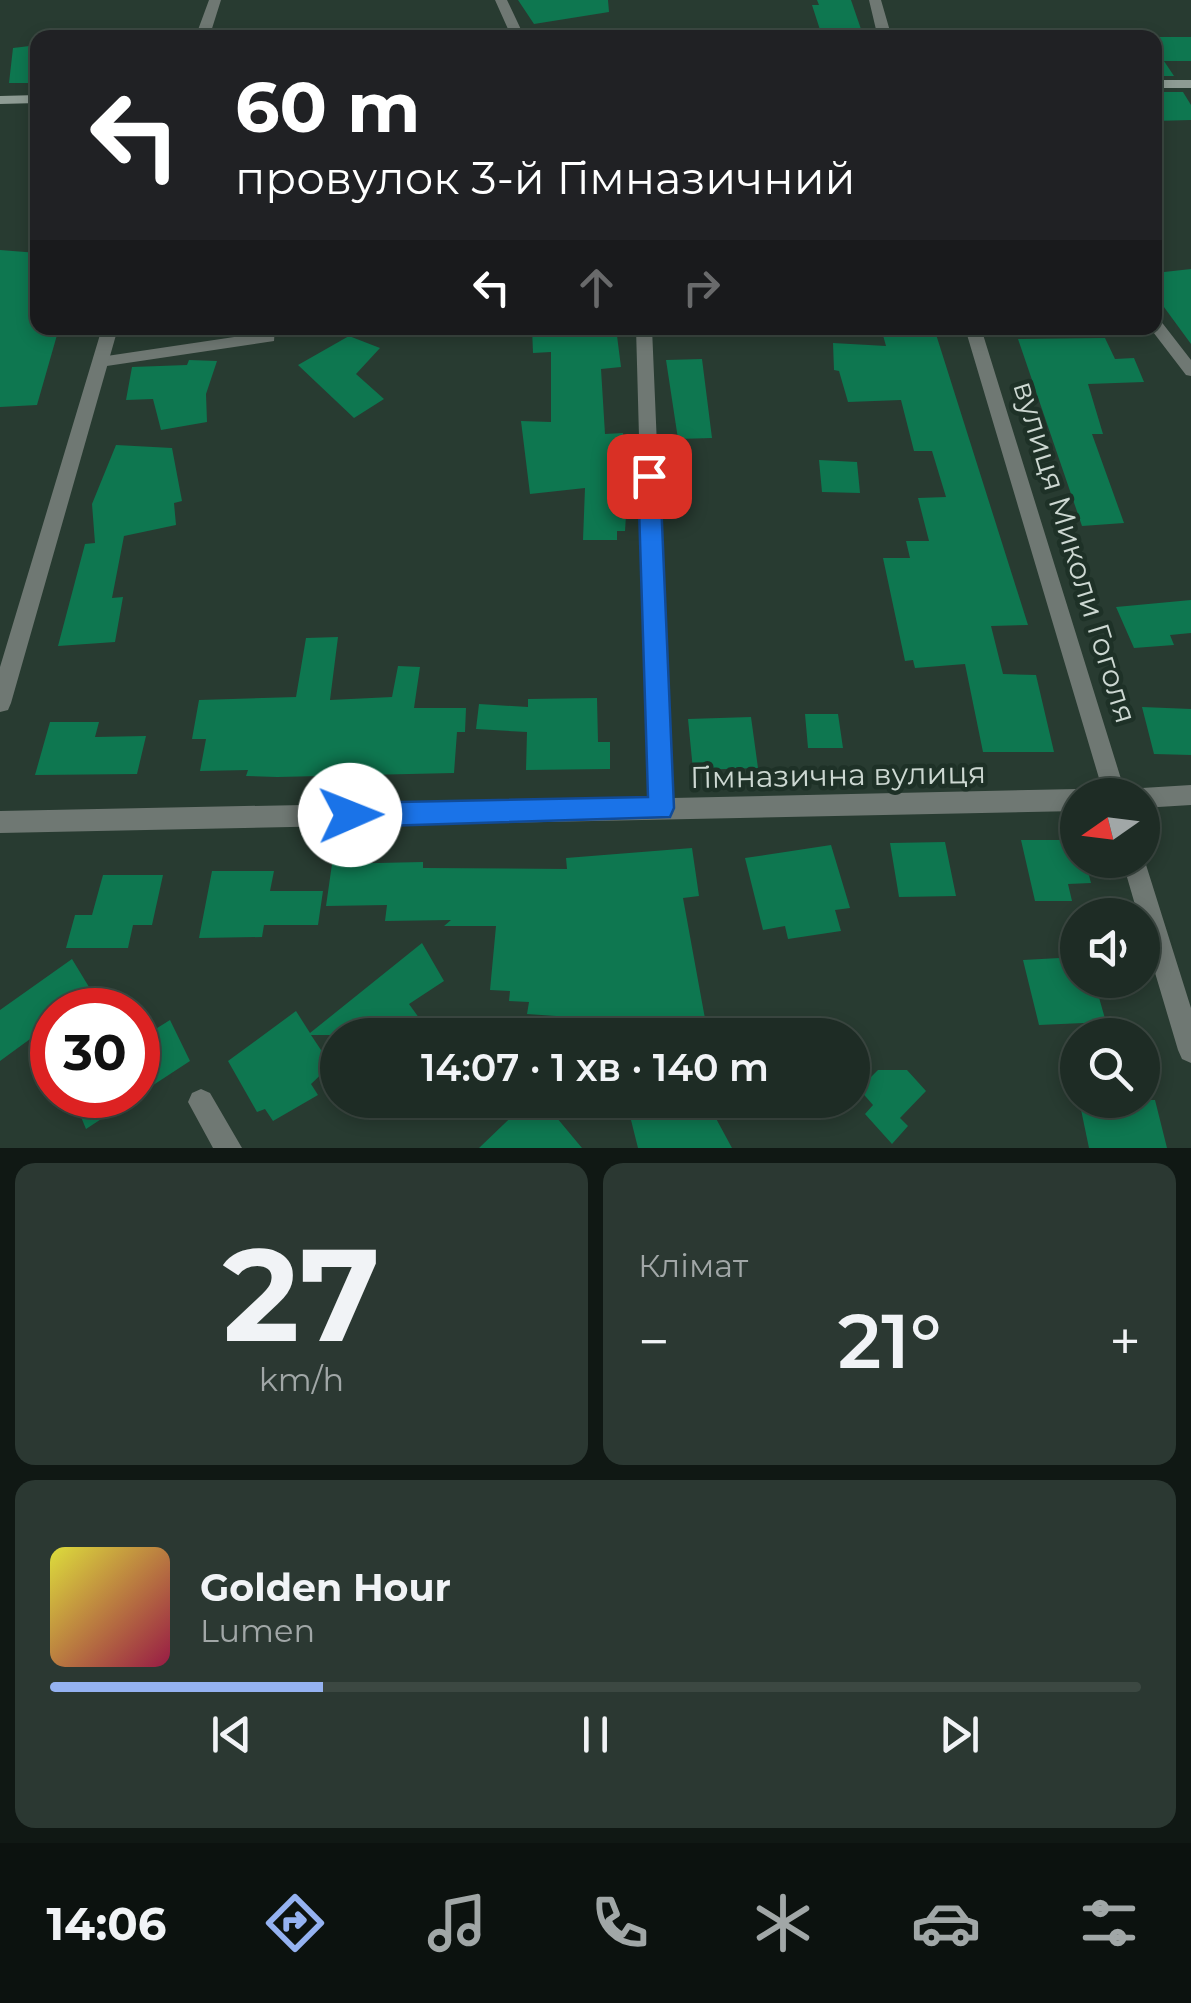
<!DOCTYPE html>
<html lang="uk">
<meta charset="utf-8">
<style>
:root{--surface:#1e2c25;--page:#2b3832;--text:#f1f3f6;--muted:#a1a7a7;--line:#3c4842;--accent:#95b2f1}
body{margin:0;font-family:Montserrat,sans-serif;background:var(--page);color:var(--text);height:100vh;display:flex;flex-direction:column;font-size:38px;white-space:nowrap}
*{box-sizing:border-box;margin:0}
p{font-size:32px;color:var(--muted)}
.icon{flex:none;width:55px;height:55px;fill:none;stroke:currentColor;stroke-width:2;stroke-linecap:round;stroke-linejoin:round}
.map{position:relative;height:1148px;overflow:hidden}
.drawer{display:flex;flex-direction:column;gap:15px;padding:15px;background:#101814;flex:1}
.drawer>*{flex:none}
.banner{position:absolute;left:30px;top:30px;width:1132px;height:305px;border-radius:20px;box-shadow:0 5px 15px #0003,0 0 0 2px var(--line);background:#202124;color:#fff;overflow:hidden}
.needle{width:65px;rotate:256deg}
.fabs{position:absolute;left:1060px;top:778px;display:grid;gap:20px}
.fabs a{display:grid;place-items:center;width:100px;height:100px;border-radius:50%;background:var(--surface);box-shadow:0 5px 15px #0003,0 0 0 2px var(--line);font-size:50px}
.speed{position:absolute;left:30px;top:988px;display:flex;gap:20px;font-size:50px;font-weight:700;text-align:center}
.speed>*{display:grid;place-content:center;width:130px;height:130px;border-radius:50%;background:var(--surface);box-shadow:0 5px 15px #0003,0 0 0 2px var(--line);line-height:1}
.speed .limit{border:15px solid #d22;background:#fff;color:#111}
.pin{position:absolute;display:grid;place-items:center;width:85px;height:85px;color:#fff;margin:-42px;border-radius:20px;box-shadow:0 5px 15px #0006}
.me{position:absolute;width:110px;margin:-55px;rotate:89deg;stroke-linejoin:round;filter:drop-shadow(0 0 8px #0008)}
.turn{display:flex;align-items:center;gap:35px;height:210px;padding:0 40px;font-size:45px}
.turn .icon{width:130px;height:130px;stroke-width:2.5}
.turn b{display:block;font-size:70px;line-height:85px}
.lanes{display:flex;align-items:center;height:95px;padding:0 40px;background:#0003;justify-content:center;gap:50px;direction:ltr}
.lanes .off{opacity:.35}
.big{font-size:75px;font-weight:600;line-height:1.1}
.drawer .tile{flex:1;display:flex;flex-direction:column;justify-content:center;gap:15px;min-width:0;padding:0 35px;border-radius:20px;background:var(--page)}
.drawer .dial{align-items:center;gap:0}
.dial b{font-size:130px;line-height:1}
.song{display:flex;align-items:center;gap:30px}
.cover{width:120px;height:120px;border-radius:15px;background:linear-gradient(135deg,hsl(60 70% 55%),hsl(340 70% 35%))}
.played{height:10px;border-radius:5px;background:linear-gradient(90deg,var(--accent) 25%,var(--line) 25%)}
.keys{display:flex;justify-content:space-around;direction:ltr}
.heat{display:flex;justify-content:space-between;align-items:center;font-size:55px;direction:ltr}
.drawer .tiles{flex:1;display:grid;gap:15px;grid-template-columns:1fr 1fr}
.tile:last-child{grid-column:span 2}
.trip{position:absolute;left:320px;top:1018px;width:550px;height:100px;border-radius:50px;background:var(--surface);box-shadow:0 5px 15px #0003,0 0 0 2px var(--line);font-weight:600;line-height:100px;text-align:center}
.menu{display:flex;height:160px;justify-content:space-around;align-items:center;background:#0c120f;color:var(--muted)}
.menu .icon{width:70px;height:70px}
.menu .selected{color:var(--accent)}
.menu b{font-size:45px;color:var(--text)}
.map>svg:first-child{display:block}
.building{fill:#0e7750}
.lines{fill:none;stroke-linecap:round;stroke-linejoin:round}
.service{fill:#6f7873;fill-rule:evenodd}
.minor{fill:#6f7873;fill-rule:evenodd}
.secondary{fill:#8e9c94;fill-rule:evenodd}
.route{fill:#1a73e8;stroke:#114b97;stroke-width:2.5}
.labels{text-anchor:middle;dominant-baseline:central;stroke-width:9;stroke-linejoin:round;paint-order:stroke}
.street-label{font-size:30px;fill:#cdd8d2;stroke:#1e3127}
</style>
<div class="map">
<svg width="1191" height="1148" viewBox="0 0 1191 1148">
<rect width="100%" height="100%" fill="#283b31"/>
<path class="building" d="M518,0h90l1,12 -75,12z
M817,0h34l12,35 -41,1 -10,-31h7z
M1155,37h36v24h-27l10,15h-19z
M38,45v38h-29l4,-35z
M1155,92h28l8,13v15l-36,1z
M0,250l38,3v75h21l-22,77 -37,2z
M1191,269v75l-30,-41 -6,1v-31z
M532,328h84l5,39 -20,2 4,65 18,-1 5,53 -3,45h-8v9h-34l2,-52 -55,6 -9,-73 30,1v-70l-18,1z
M881,328h53l94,297 -37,1 12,48 33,1 18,77h-71l-18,-88 -50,4 -2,-8 -8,1 -22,-103h27l-4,-17h23l-11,-43 28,-1 -14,-46h-18l-13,-51 -53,2 -9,-31 -5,-1 -1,-27 53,3z
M349,336l31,12 -24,26 28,25 -30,19 -56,-53z
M1105,338l10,21 19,-1 10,24 -56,2 15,50h-11l32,89 -42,3 -64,-187z
M702,359l10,79 -34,1 -12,-79z
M189,360l28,1 -11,33 1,28 -46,8 -8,-31 -27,1 6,-33 55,-2z
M116,445l56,3 10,53 -8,2 2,22 -52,11 -12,62 11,-1 -8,45 -57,4 27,-102 10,-1 -3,-39z
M819,460l38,2 3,31 -38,-1z
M1191,600v33l-21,2 4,10 -40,3 -18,-41z
M338,637l-8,63 62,-3 6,-31 22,1 -6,41h52l-1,24h-8l-3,41 -177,4 -31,-1 2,-6 -48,1 6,-32h-14l7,-39 97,-3 10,-59z
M597,698l1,44h12v27l-84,1 1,-38 -51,-3 3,-25 49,3v-8z
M1142,707l49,2v46l-37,-1z
M805,714h33l5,34h-35z
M751,717l7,51 -65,2 -5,-51z
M50,722h49l-4,15 51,-1 -9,38 -102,1z
M1021,840h57v20h7l6,23 -23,1 4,17h-37z
M945,842l11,54 -57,1 -9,-54z
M831,845l19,63 -15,2 6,21 -53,8 -3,-13 -22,4 -18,-72z
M692,848l7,48 -16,2 25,137h-121l-2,-17 -58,-4 2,-12 -20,-1 1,-10 -20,-1 6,-64h-52l7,-6 -66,1 2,-16 -61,1 6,-42 91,-2v6l144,1 -1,-11z
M212,871h62l-4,20h53l-5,34h-54l-2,12 -63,1z
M103,875h60l-11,50h-19l-5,23h-62l9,-33h17z
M422,943l22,38 -35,23 13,18 -16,13h-95l20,30 -20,19 7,11 -45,26 -8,-12 -8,3 -29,-51 68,-50 14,22z
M1078,957v23h16l12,42 -67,3 -16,-65z
M72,959l31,51h-51v13l-52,38v-51z
M170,1020l20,41 -104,68 -14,-34h66v-55z
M878,1070h29l19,21 -26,27 8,8 -16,18 -27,-30 8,-9 -14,-16z
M529,1100h13l40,48h-103z
M626,1100h80l26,48h-94z
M1079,1100h76l12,48h-78z"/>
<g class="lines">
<path class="service" d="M1155,319l5,1 31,40v16l-5,-1 -36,-47h5z
M261,328h14l-1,13 -174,26 -8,-5 8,-5 161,-24z"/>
<path class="minor" d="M209,0h12l-12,38h-14z
M495,0h12l18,38h-13z
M869,0h12l11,38h-14z
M102,328h16l-107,375 -3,7 -8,2v-45z
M636,328h16l20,470 406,-9 9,6h-9v16l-1078,22v-22l649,-13z
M965,328h16l145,467h-22z
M1191,785v20l-49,3v-13h-10l10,-7z
M1142,852l49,156v55l-9,-4 -4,-9 -36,-121v-14h-4l-16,-55h20z
M201,1089l9,4 32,55h-29l-25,-46 4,-9z"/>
<path class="secondary" d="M1155,80h36v8h-36z
M38,95v8l-38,1v-8z"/>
</g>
<path class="route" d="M649,467l11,9 14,332 -4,9 -320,10 -9,-4 -4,-8 4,-9 9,-3 298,-6 -10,-321z"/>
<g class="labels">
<g class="street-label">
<text transform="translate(1075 552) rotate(73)">вулиця Миколи Гоголя</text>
<text transform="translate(838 775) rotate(-1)">Гімназична вулиця</text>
</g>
</g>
</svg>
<div class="fabs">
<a><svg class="needle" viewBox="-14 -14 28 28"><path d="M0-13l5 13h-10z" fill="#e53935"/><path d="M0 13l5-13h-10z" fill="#a1a7a7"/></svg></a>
<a><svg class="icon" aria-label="sound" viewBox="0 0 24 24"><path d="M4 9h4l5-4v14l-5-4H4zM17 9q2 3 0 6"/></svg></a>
<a><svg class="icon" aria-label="search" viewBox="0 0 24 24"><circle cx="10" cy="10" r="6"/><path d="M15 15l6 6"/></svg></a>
</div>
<div class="speed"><div class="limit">30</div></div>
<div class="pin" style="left:649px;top:476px;background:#d93025"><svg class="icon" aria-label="arrive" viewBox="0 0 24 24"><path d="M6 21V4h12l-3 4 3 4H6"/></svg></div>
<svg class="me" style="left:350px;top:815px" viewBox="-20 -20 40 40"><circle r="19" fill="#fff"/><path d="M0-13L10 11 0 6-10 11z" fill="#1a73e8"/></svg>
<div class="trip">14:07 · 1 хв · 140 m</div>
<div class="banner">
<div class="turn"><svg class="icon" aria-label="left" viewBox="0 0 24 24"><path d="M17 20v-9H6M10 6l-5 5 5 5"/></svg><div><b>60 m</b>провулок 3-й Гімназичний</div></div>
<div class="lanes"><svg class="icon" aria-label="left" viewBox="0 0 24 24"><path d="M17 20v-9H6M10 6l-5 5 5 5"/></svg><svg class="icon off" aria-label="ahead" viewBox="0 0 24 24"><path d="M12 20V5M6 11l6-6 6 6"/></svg><svg class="icon off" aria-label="right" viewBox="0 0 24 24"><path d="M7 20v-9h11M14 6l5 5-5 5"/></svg></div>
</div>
</div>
<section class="drawer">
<div class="tiles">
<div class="tile dial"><b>27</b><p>km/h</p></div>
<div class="tile"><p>Клімат</p>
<div class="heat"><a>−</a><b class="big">21°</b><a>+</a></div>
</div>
<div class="tile">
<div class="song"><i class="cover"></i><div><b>Golden Hour</b><p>Lumen</p></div></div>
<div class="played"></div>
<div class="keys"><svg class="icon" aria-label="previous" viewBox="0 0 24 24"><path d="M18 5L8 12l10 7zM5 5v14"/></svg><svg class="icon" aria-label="pause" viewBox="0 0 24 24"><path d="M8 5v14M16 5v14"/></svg><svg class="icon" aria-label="next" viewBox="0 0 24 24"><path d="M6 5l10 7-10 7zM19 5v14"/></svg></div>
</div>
</div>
</section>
<nav class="menu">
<b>14:06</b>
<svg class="icon selected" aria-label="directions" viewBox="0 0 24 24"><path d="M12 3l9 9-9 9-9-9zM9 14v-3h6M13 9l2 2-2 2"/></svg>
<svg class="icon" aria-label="music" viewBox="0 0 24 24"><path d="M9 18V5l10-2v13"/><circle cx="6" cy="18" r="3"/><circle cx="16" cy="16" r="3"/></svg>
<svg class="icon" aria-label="phone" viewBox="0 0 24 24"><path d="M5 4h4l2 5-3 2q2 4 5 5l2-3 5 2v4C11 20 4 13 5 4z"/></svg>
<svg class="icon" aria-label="climate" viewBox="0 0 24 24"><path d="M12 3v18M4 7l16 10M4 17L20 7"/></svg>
<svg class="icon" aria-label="car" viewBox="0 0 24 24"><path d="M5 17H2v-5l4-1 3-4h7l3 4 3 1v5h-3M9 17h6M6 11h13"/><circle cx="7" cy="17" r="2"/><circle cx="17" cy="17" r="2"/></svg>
<svg class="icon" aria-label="filters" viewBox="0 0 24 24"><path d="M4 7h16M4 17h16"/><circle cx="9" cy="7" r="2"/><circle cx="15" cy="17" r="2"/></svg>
</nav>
